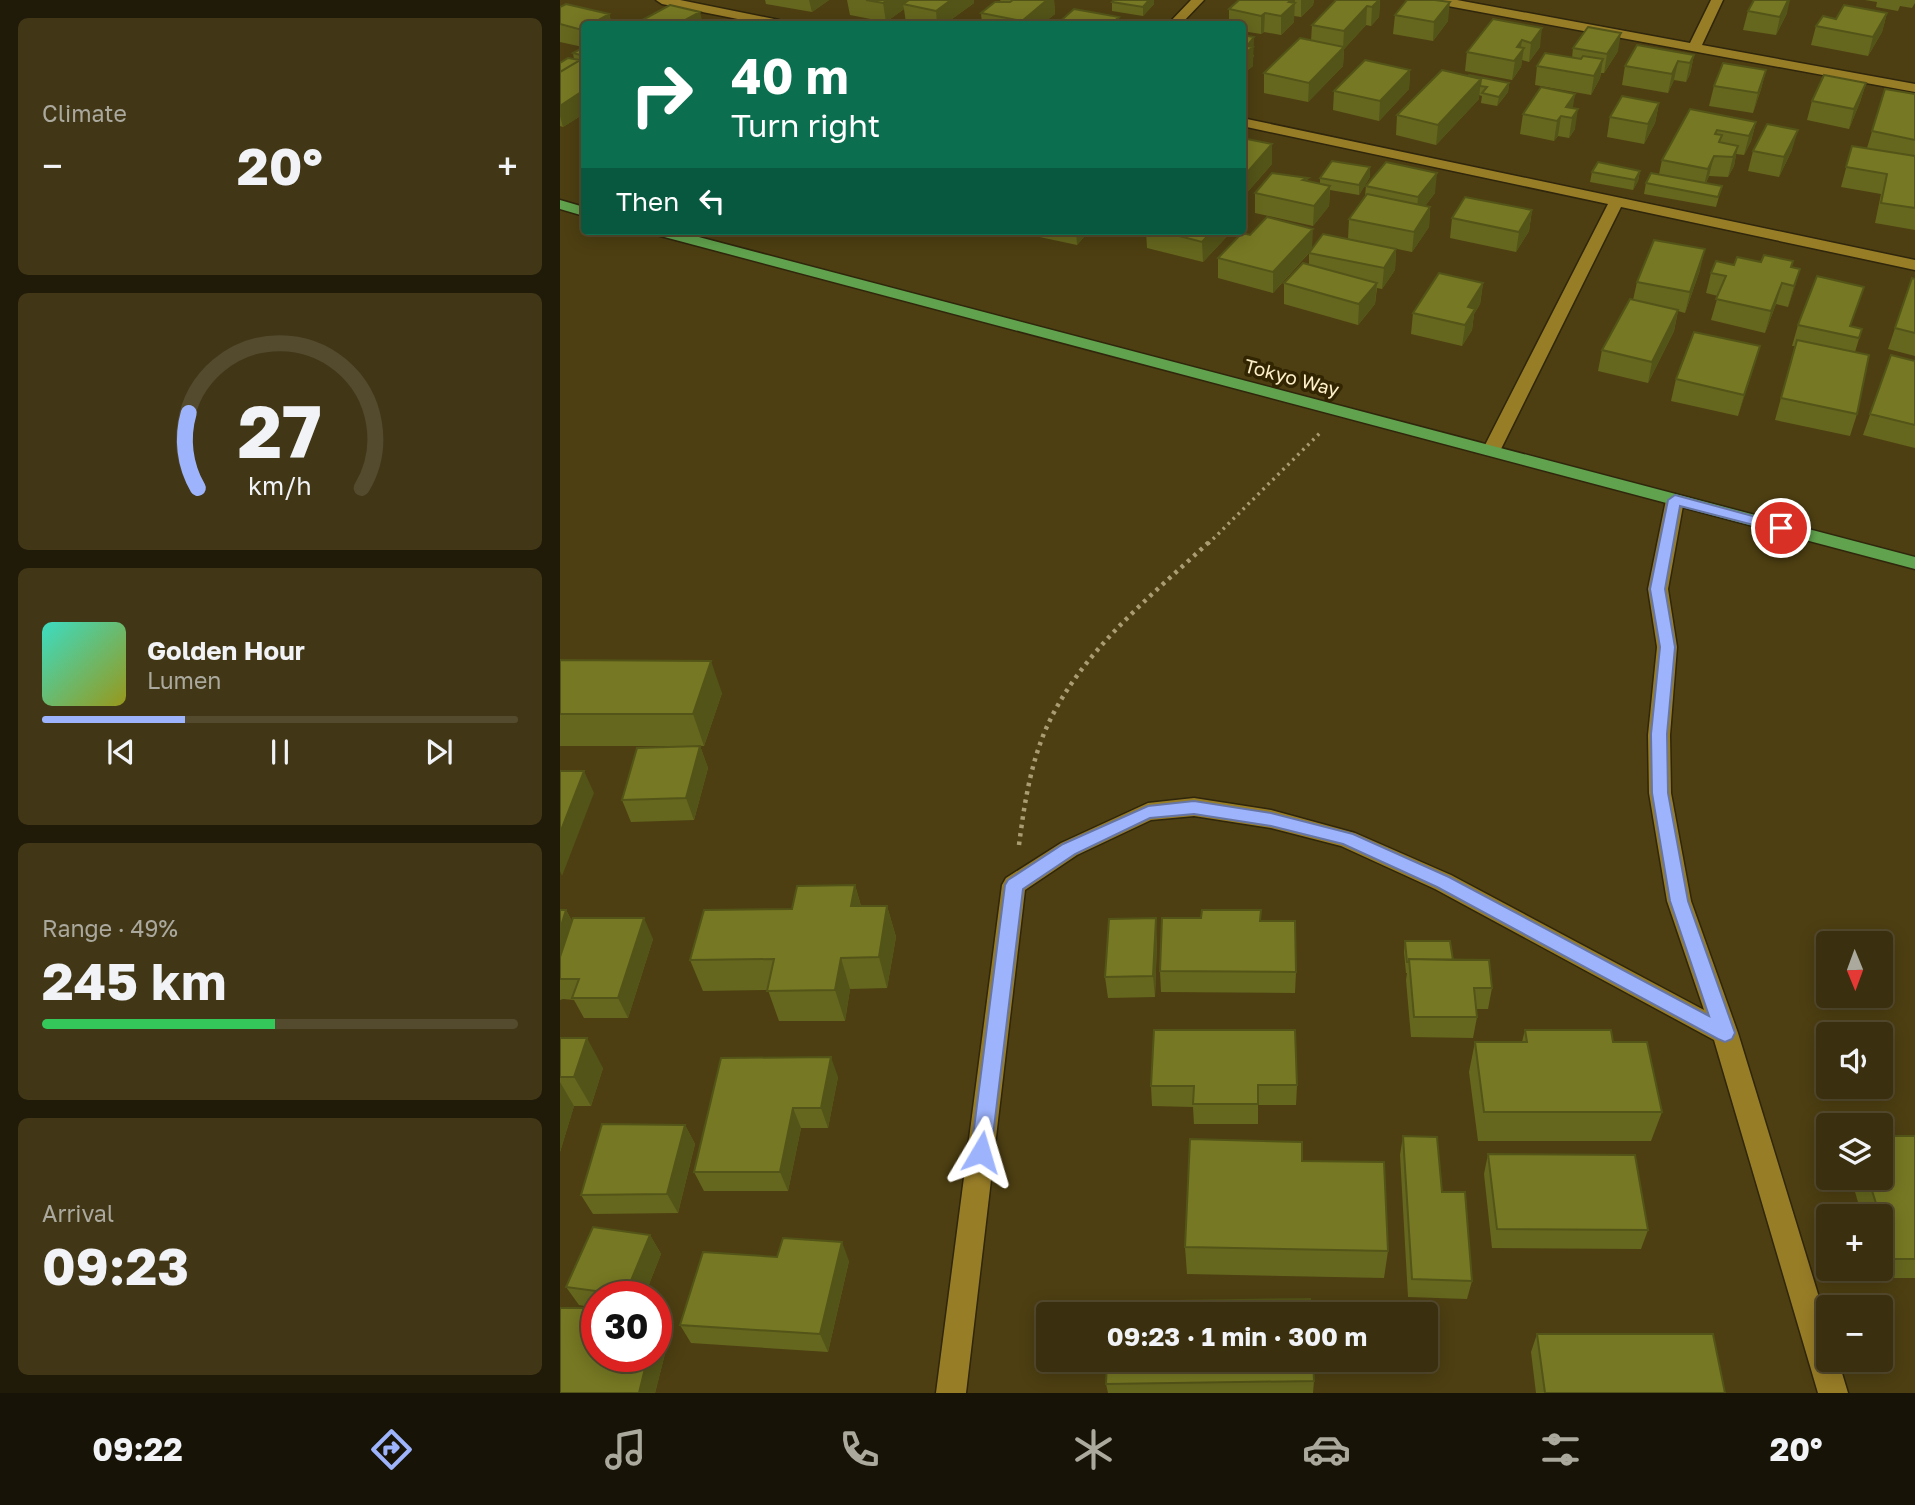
<!DOCTYPE html>
<meta charset="utf-8">
<style>
:root{--surface:#3a2f0e;--page:#413717;--text:#f1f3f6;--muted:#aba99e;--line:#544a2e;--accent:#9db4fd}
body{margin:0;font-family:"Golos Text",sans-serif;background:var(--page);color:var(--text);height:100vh;display:flex;flex-direction:column;font-size:26px;white-space:nowrap}
*{box-sizing:border-box;margin:0}
p{font-size:23px;color:var(--muted)}
.icon{flex:none;width:38px;height:38px;fill:none;stroke:currentColor;stroke-width:2;stroke-linecap:round;stroke-linejoin:round}
.map{position:relative;flex:1;overflow:hidden}
.details{display:flex;flex-direction:column;gap:18px;padding:18px;background:#201a08;width:560px}
.details>*{flex:none}
.top-card{position:absolute;left:21px;top:21px;width:665px;height:214px;border-radius:7px;box-shadow:0 4px 18px #0003,0 0 0 2px var(--line);background:#0b6e4f;color:#fff;overflow:hidden}
.needle{width:46px;rotate:179deg}
.fabs{position:absolute;left:1256px;top:931px;display:grid;gap:14px}
.fabs a{display:grid;place-items:center;width:77px;height:77px;border-radius:7px;background:var(--surface);box-shadow:0 4px 18px #0003,0 0 0 2px var(--line);font-size:35px}
.speed{position:absolute;left:21px;top:1281px;display:flex;gap:14px;font-size:35px;font-weight:700;text-align:center}
.speed>*{display:grid;place-content:center;width:91px;height:91px;border-radius:50%;background:var(--surface);box-shadow:0 4px 18px #0003,0 0 0 2px var(--line);line-height:1}
.speed .limit{border:10px solid #d22;background:#fff;color:#111}
.pin{position:absolute;display:grid;place-items:center;width:60px;height:60px;color:#fff;margin:-30px;border:4px solid #fff;border-radius:50%;box-shadow:0 2px 7px #0007}
.me{position:absolute;width:77px;margin:-38px;rotate:7deg;stroke-linejoin:round;filter:drop-shadow(0 0 5px #0008)}
.turn{display:flex;align-items:center;gap:24px;height:147px;padding:0 35px;font-size:32px}
.turn .icon{width:91px;height:91px;stroke-width:2.5}
.turn b{display:block;font-size:49px;line-height:60px}
.then{display:flex;align-items:center;height:66px;padding:0 35px;background:#0003;gap:14px;font-size:26px}
.big{font-size:52px;font-weight:700;line-height:1.1}
.details .widget{flex:1;display:flex;flex-direction:column;justify-content:center;gap:10px;min-width:0;padding:0 24px;border-radius:10px;background:var(--page)}
.details .dial{align-items:center;gap:0}
.dial svg{height:182px;overflow:visible;fill:none;stroke:var(--line);stroke-width:7;stroke-linecap:round;text-anchor:middle}
.dial text{fill:var(--text);stroke:none}
.song{display:flex;align-items:center;gap:21px}
.cover{width:84px;height:84px;border-radius:10px;background:linear-gradient(135deg,hsl(170 70% 55%),hsl(60 70% 35%))}
.played{height:7px;border-radius:4px;background:linear-gradient(90deg,var(--accent) 30%,var(--line) 30%)}
.keys{display:flex;justify-content:space-around;direction:ltr}
.heat{display:flex;justify-content:space-between;align-items:center;font-size:38px;direction:ltr}
.charge{height:10px;border-radius:5px;background:linear-gradient(90deg,#34c759 49%,var(--line) 0)}
.trip{position:absolute;left:476px;top:1302px;width:402px;height:70px;border-radius:7px;background:var(--surface);box-shadow:0 4px 18px #0003,0 0 0 2px var(--line);font-weight:700;line-height:70px;text-align:center}
.tabs{display:flex;height:112px;justify-content:space-around;align-items:center;background:#171306;color:var(--muted)}
.tabs .icon{width:49px;height:49px}
.tabs .current{color:var(--accent)}
.tabs b{font-size:32px;color:var(--text)}
main{display:flex;flex:1;min-height:0}
.map>svg:first-child{display:block}
.lines{fill:none;stroke-linecap:round;stroke-linejoin:round}
.minor-casing{stroke:#2f260c;stroke-width:3}
.major-casing{stroke:#2f260c;stroke-width:3}
.path-far1{stroke:#ab9d73;stroke-width:3.5;stroke-dasharray:2.5 4.5;stroke-linecap:butt}
.path{stroke:#ab9d73;stroke-width:4.5;stroke-dasharray:3.5 5;stroke-linecap:butt}
.minor{fill:#987d27;fill-rule:evenodd}
.major{fill:#60a24d;fill-rule:evenodd}
.wall{fill:#65671e}
.shaded-wall{fill:#535418}
.building{fill:#767823;stroke:#535418;stroke-width:2}
.route{fill:#9db4fd;stroke:#6675a4;stroke-width:2}
.labels{text-anchor:middle;dominant-baseline:central;stroke-width:7;stroke-linejoin:round;paint-order:stroke}
.street-label{font-size:19px;fill:#fdefc7;stroke:#312502}
</style>
<main>
<section class="details">
<div class="widget"><p>Climate</p>
<div class="heat"><a>−</a><b class="big">20°</b><a>+</a></div>
</div>
<div class="widget dial"><svg viewBox="0 0 100 80">
<path d="M14 69A42 42 0 1 1 86 69"/>
<path d="M14 69A42 42 0 0 1 10 36" stroke="#9db4fd"/>
<text x="50" y="56" font-size="32" font-weight="700">27</text>
<text x="50" y="72" font-size="11">km/h</text>
</svg></div>
<div class="widget">
<div class="song"><i class="cover"></i><div><b>Golden Hour</b><p>Lumen</p></div></div>
<div class="played"></div>
<div class="keys"><svg class="icon" aria-label="previous" viewBox="0 0 24 24"><path d="M18 5L8 12l10 7zM5 5v14"/></svg><svg class="icon" aria-label="pause" viewBox="0 0 24 24"><path d="M8 5v14M16 5v14"/></svg><svg class="icon" aria-label="next" viewBox="0 0 24 24"><path d="M6 5l10 7-10 7zM19 5v14"/></svg></div>
</div>
<div class="widget"><p>Range · 49%</p><b class="big">245 km</b><div class="charge"></div></div>
<div class="widget"><p>Arrival</p><b class="big">09:23</b></div>
</section>
<div class="map">
<svg width="1355" height="1393" viewBox="0 0 1355 1393">
<rect width="100%" height="100%" fill="#4d3f12"/>
<g class="lines">
<defs>
<path id="minor" d="M96,0h24l99,20 6,4h-22l-101,-20z
M631,0h13l-23,24h-13z
M871,0h26l233,43 21,-43h12l-21,45 213,39v8l-478,-88z
M682,118l673,142v10l-294,-63 -121,244 -9,5 -9,-5 126,-247 -366,-78z
M1115,494l9,6 -16,89 9,58 -7,88 1,58 20,108 47,132 91,297v30h9l10,33h-30l-104,-353 -279,-151 -94,-43 -70,-18 -77,-12 -43,4 -74,35 -52,35 -59,503h-30l66,-508 4,-7 55,-35 87,-40 46,-5 77,12 84,23 96,42 253,135 -37,-109 -18,-108 -1,-58 9,-88 -9,-58 18,-89z"/>
<path id="major" d="M0,200l24,7v9l-24,-7z
M90,231h26l1239,326v12l-1262,-335z"/>
</defs>
<use href="#minor" class="minor-casing"/>
<use href="#major" class="major-casing"/>
<path class="path-far1" d="M648,544l113,-112"/>
<path class="path" d="M459,845c5,-39 11,-78 26,-114 33,-77 105,-134 164,-189"/>
<use href="#minor" class="minor"/>
<use href="#major" class="major"/>
</g>
<path class="wall" d="M205,0h64l-17,12 -46,-8z
M287,0h127v3l-29,21h-32l-7,-1 -2,-14 -18,13 -36,-7z
M440,0h54l1,14 -13,10h-60l-1,-11 20,-11z
M554,0h40v4l-11,12 -31,-5v-9z
M679,0h75l-1,5 -12,12 -7,-1v6l-13,13 -17,-3 -3,2 -19,-3v-7h-13v-15z
M820,0l-1,17 -8,9 -5,-1 -22,24 -1,17 -35,36 -44,-9v-20l47,-32 1,-16z
M1305,0h50v3l-3,5 -12,-2 -2,5 -22,-4 1,-5z
M0,7l49,7 3,10h-28v99l-2,-8 -19,12 -3,-1v-63l14,-4 -1,-6 10,-6 -23,-5z
M1188,11l39,2 -11,22 -33,-5z
M1327,13l-5,19 -14,24 -57,-11 5,-19 20,-7z
M835,15l53,6 -15,20 -40,-7z
M933,19l47,28 -11,15 -7,-2 -1,7 -9,13 -47,-9 2,-19z
M682,35l12,21 -1,1v9l-9,7h-2z
M1013,48l45,3 -14,22h-3l-1,5 -9,17 -56,-10 2,-19 35,-8z
M1134,55l-4,19 -4,8 -12,-2 -6,13 -46,-8 3,-19z
M850,70l-1,19 -30,32 -46,-11 1,-19z
M1206,70l-5,19 -8,24 -44,-7 5,-20z
M908,76l41,7 -1,9 -11,14 -16,-3 1,-7 -3,-1v4l-43,46 -40,-10 1,-20z
M1306,83l-6,19 -11,27 -42,-9 5,-19z
M1325,89l30,5v136l-40,-7 6,-29 -40,-7 11,-41 15,2z
M1015,94l-3,14 3,21 -6,9 -11,-2 -4,5 -34,-7 3,-20z
M1099,103l-4,20 -11,21 -37,-7 3,-20z
M1130,109l66,13 -5,19 -7,14 -8,-1 -2,12 -6,11 -19,-1 -3,7 16,3 -6,21 -72,-13 2,-11 13,-9 3,-14z
M682,138l30,6v20l-28,32h-2z
M1232,150l-13,27 -31,-6 5,-20z
M1080,171l-2,10 -5,9 -43,-8 2,-10z
M810,177l-11,18 -29,-5 -1,16 -16,20 -58,-13v-20l53,-15 -1,3 13,3v-6z
M806,186l69,7 -10,13 5,1 -1,20 -17,25 -64,-13 1,-20 16,-23z
M972,210l-3,21 -13,21 -66,-14 2,-20z
M475,231h54l-12,14 -42,-9z
M586,231h86l-29,31 -56,-14z
M752,248l84,1 -1,21 -13,19 -5,-1 -2,16 -17,21 -74,-21v-21l25,-19v-11l-36,40 -55,-15v-20z
M1201,262l39,7 -12,38 -12,-3 -11,29 -54,-13 7,-24 -12,-3 5,-20 23,-8z
M1140,270l-15,43 -7,-2 -4,20 -26,52 -50,-12 4,-21 31,-50 4,-18z
M1352,278l3,1v77l-27,-7z
M923,283l-3,21 -6,10 -2,16 -10,16 -51,-12 2,-21z
M1304,287l-14,39 12,3 -7,23 2,62 -7,22 -75,-16 20,-74h-3l6,-21z
M1200,346l-22,70 -67,-15 5,-22z
M1331,355l24,6v87l-52,-13z
M0,660l162,33 -18,53h-144z
M140,746l8,22 -14,52 -63,2 -9,-22z
M295,885l6,21h26l9,31 -9,51 -37,1 -5,32h-66l-11,-31 -65,1 -13,-31 102,-51z
M0,910h6l6,11 81,18 -25,79h-44l-10,-18 -11,-1 -3,1z
M701,921l35,51 -1,21 -134,-1 -1,-21z
M597,940l-2,57 -47,1 -3,-21z
M845,941l48,19 39,28 -4,21h-11v8l-4,21 -62,-1 -5,-57 1,-7h-1l-2,-21z
M594,1030l143,55 -1,20h-38v19h-64l-1,-17 -41,-1 -1,-20z
M965,1030l88,12 49,70 -11,29h-173l-9,-69 6,-30h47z
M0,1038l43,30 -12,38h-17l-14,46z
M278,1077l-10,51h-27l-13,63h-84l-10,-19z
M125,1125l10,19 -17,69 -85,1 -12,-19z
M843,1136l39,56 30,89 -5,18 -59,-2 -8,-142z
M1355,1136v142h-35l-2,-9h3v-53h-19l-11,-38h30z
M928,1154l160,76 -7,19 -149,-1 -8,-74z
M33,1227l57,8 11,19 -17,43h-47v59h59v-48h5l11,18 -17,67h-95v-85h35l-16,-3 -13,-18z
M625,1247l203,4 -4,27 -197,-4z
M217,1257l72,4 -21,91 -137,-9 -11,-18z
M977,1334l188,59h-189l-5,-41z
M754,1381l-1,12h-205l-2,-9z"/>
<path class="shaded-wall" d="M249,0h20l-17,12z
M327,0h28l-12,4 1,5 -18,13 -3,-19z
M391,0h23v3l-29,21h-8l-1,-13z
M487,0h7l1,14 -13,10h-20v-3z
M589,0h5v4l-11,12v-9z
M732,0h3l-1,22 -13,13v-19l8,-14z
M741,0h13l-1,5 -12,12z
M819,0h1l-1,17 -8,9 1,-19z
M1228,0h2l-3,13 -11,22 4,-18z
M890,2l-2,19 -15,20 1,-19z
M807,6l-1,19 -22,24 -1,17 -35,36 1,-19 34,-35 1,-17z
M140,12l3,12h-25z
M705,13l-1,19 -3,2v-18z
M1327,13l-5,19 -14,24 5,-19z
M49,14l3,10h-21z
M559,17l1,7h-9z
M982,28l-2,19 -11,15 2,-19z
M1061,33l-3,18 -14,22 3,-19z
M694,37l-1,29 -9,7v-19l3,-8z
M962,40l-2,13 4,-5 -3,19 -9,13 5,-33z
M1134,55l-4,19 -4,8 4,-19z
M1043,59l-3,19 -9,17 3,-19z
M1118,61l-4,19 -6,13 4,-19z
M850,70l-1,19 -30,32 1,-20z
M1206,70l-5,19 -8,24 5,-20z
M921,79l-2,20 -43,46 2,-20z
M949,83l-1,9 -11,14 2,-9z
M1306,83l-6,19 -11,27 5,-20z
M24,90v16l-5,-2 3,11 -19,12 -3,-11v-10z
M1015,94l-3,19 -6,-6z
M1099,103l-4,20 -11,21 4,-20z
M1018,109l-3,20 -6,9 3,-20z
M1001,116l-3,20 -4,5 3,-20z
M1196,122l-5,19 -7,14 5,-19z
M1238,130l-6,20 -13,27 5,-20z
M712,144v20l-28,32v-20z
M1178,146l-4,20 -6,11 5,-20z
M1154,156l-5,20 -6,13 5,-20z
M810,167v10l-11,18v-10z
M1080,171l-2,10 -5,9 2,-10z
M877,173l-2,20 -19,25 2,-21z
M770,186l-1,20 -16,20 1,-20z
M870,207l-1,20 -17,25 2,-20z
M972,210l-3,21 -13,21 3,-20z
M753,229l-1,20 -39,44v-21z
M516,231h13l-12,14z
M652,231h20l-29,31 -1,-20z
M836,249l-1,21 -13,19 2,-21z
M1145,249l-5,21 -15,43 5,-21z
M1240,269l-6,21 -6,17 6,-21z
M817,283l-2,21 -17,21 1,-21z
M923,283l-3,21 -6,10 -2,16 -10,16 6,-39z
M1222,283l-6,21 -11,29 6,-22z
M1118,310l-4,21 -26,52 4,-21z
M1200,346l-6,21 -16,49 6,-21z
M151,661l11,32 -18,53 -11,-32z
M140,746l8,22 -14,52 -8,-22z
M24,771l10,22 -32,83 -2,-5v-38z
M295,885l9,32 -13,-11z
M327,906l9,31 -9,51 -8,-31z
M6,910l16,31 -22,38v-58z
M84,918l9,21 -25,79 -10,-20z
M596,918l1,22 -2,57 -2,-21z
M281,958l9,31 -5,32 -10,-31z
M27,1038l16,30 -12,38 -17,-29z
M271,1057l7,20 -10,51 -7,-20z
M0,1082l14,24 -14,46z
M233,1108l8,20 -13,63 -8,-19z
M125,1125l10,19 -17,69 -11,-19z
M90,1235l11,19 -17,43h-18l-1,-2z
M282,1242l7,19 -21,91 -8,-18z
M101,1308l11,18 -17,67h-16l9,-37h8v-31z"/>
<path class="building" d="M306,0h21l-4,3z
M349,0h42l-15,11 -33,-7z
M453,0h34l-25,21 -41,-8 14,-11h15z
M554,0h35l-6,7 -31,-5z
M679,0h53l-3,2 6,1 -14,13 -16,-3 -4,3 -32,-7z
M776,0h43l-7,7 -5,-1 -23,25 -32,-6z
M847,0h28l15,2 -16,20 -39,-7z
M1194,0h34l-8,17 -32,-6z
M6,4l43,10 -18,10h-7v4l-2,2 -22,-6v-17z
M110,5l30,7 -22,12h-43z
M1284,5l43,8 -14,24 -57,-11 7,-10 13,3z
M514,9l45,8 -8,7h-54z
M933,19l49,9 -11,15 -9,-3 -5,7 7,1 -10,13 -47,-9z
M143,22l18,2h-21z
M1028,27l33,6 -14,21 -34,-6z
M682,35l12,2 -7,9 6,1 -9,7h-2z
M740,38l44,9 -35,36 -45,-10z
M1077,45l57,10 -4,8 -12,-2 -6,13 -47,-8z
M24,47v9l-11,-3z
M985,53l36,6 2,-3 20,3 -9,17 -57,-10z
M8,58l12,2 -20,12v-9z
M24,58v32l-24,16v-34z
M805,60l45,10 -30,31 -46,-10z
M1163,63l43,7 -8,23 -44,-7z
M882,70l39,9 -43,46 -41,-10z
M909,75l40,8 -10,14 -17,-4 5,-6 -7,-1 1,-7 -13,-3z
M1264,75l42,8 -12,26 -42,-8z
M981,87l34,7 -9,13 12,2 -6,9 -11,-2 -4,5 -34,-7z
M1325,89l30,5v46l-43,-9z
M1062,96l37,7 -11,21 -38,-7z
M1130,109l66,13 -7,14 -32,-6 -2,4 7,1 -3,7 19,4 -5,11 -19,-1 -6,13 -46,-9z
M1207,124l31,6 -14,27 -31,-6z
M682,138l30,6 -28,32h-2z
M1292,146l63,10v52l-34,-5 6,-29 -41,-7z
M772,161l38,6 -11,18 -39,-7z
M826,162l51,11 -19,24 -52,-11z
M1038,162l42,9 -5,9 -43,-8z
M712,173l36,5 -5,2 27,6 -16,20 -59,-13z
M1091,173l71,13 -4,11 -72,-14z
M807,194l63,13 -16,25 -65,-13z
M905,197l67,13 -13,22 -67,-14z
M707,217l46,12 -40,43 -55,-14 24,-25 8,2z
M600,231h52l-10,11z
M763,234l73,15 -12,19 -75,-15z
M1094,240l51,9 -15,43 -53,-10z
M1204,255l29,6 -2,6 9,2 -6,17 -12,-3 -11,28 -55,-12 10,-23 -15,-3 5,-12 18,4 3,-8 24,5z
M743,263l74,20 -18,21 -75,-21z
M879,273l44,10 -15,24 7,2 -10,16 -52,-12z
M1257,276l47,11 -14,39 12,3 -3,9 -61,-13z
M1352,278l3,1v54l-20,-5z
M1070,299l48,11 -26,52 -50,-12z
M1134,332l66,14 -16,49 -68,-16z
M1237,340l72,15 -12,59 -76,-16z
M1331,355l24,6v64l-45,-11z
M0,660l151,1 -18,53h-133z
M140,746l-14,52 -64,2 15,-52z
M0,771h24l-24,62z
M295,885l-4,21h36l-8,51 -38,1 -6,32 -68,1 7,-32 -84,1 14,-50 88,-1 5,-23z
M0,910h6l-6,19z
M642,910h59l-1,11h35l1,51 -136,-1 2,-53h39z
M13,918h71l-26,80h-46l7,-19h-19v-22z
M596,918l-3,58 -48,1 4,-58z
M845,941h45l3,19 -44,-1v3h-2z
M849,959l80,1 3,28h-18l3,29h-63z
M594,1030h141l2,55h-39v19h-65l1,-18h-43z
M965,1030h86l2,12h34l15,70h-178l-9,-70h52z
M0,1038h27l-13,39h-14z
M271,1057l-10,51h-28l-13,64h-86l27,-114z
M42,1124l83,1 -18,69 -86,1z
M843,1136l34,1 5,55h23l7,89 -60,-2z
M1321,1136h34v123h-22l-12,-38v-5h-1l-12,-38h13z
M630,1139l112,3v19l82,1 4,89 -203,-4z
M928,1154l147,1 13,75 -151,-1z
M33,1227l57,8 -25,60 -59,-8z
M223,1238l59,4 -22,92 -140,-9 23,-73 74,5z
M750,1299l1,15h-202l1,-12z
M0,1308h37v48h51l-9,37h-79z
M96,1308h5l-5,17z
M977,1334h176l12,59h-180z
M547,1360h206l1,21 -208,3z"/>
<path class="route" d="M1115,495l111,30 2,3 -7,4 -101,-26 -15,83 10,58 -8,87 1,59 20,108 47,132 -3,6 -7,3 -7,-3 -281,-152 -94,-43 -72,-18 -77,-12 -44,4 -75,36 -52,35 -32,263 -3,7 -7,3 -7,-3 -3,-7 34,-267 3,-5 55,-36 85,-38 46,-5 77,12 82,21 96,43 260,139 -39,-115 -18,-108 -1,-59 9,-87 -10,-58 18,-89z"/>
<g class="labels">
<g class="street-label">
<text transform="translate(732 377) rotate(15)">Tokyo Way</text>
</g>
</g>
</svg>
<div class="fabs">
<a><svg class="needle" viewBox="-14 -14 28 28"><path d="M0-13l5 13h-10z" fill="#e53935"/><path d="M0 13l5-13h-10z" fill="#aba99e"/></svg></a>
<a><svg class="icon" aria-label="sound" viewBox="0 0 24 24"><path d="M4 9h4l5-4v14l-5-4H4zM17 9q2 3 0 6"/></svg></a>
<a><svg class="icon" aria-label="layers" viewBox="0 0 24 24"><path d="M12 4l9 5-9 5-9-5zM3 14l9 5 9-5"/></svg></a>
<a>+</a>
<a>−</a>
</div>
<div class="speed"><div class="limit">30</div></div>
<div class="pin" style="left:1221px;top:528px;background:#d93025"><svg class="icon" aria-label="arrive" viewBox="0 0 24 24"><path d="M6 21V4h12l-3 4 3 4H6"/></svg></div>
<svg class="me" style="left:421px;top:1152px" viewBox="-20 -20 40 40"><path d="M0-17L14 15 0 8-14 15z" fill="#9db4fd" stroke="#fff" stroke-width="4"/></svg>
<div class="trip">09:23 · 1 min · 300 m</div>
<div class="top-card">
<div class="turn"><svg class="icon" aria-label="right" viewBox="0 0 24 24"><path d="M7 20v-9h11M14 6l5 5-5 5"/></svg><div><b>40 m</b>Turn right</div></div>
<div class="then">Then<svg class="icon" aria-label="left" viewBox="0 0 24 24"><path d="M17 20v-9H6M10 6l-5 5 5 5"/></svg></div>
</div>
</div>
</main>
<nav class="tabs">
<b>09:22</b>
<svg class="icon current" aria-label="directions" viewBox="0 0 24 24"><path d="M12 3l9 9-9 9-9-9zM9 14v-3h6M13 9l2 2-2 2"/></svg>
<svg class="icon" aria-label="music" viewBox="0 0 24 24"><path d="M9 18V5l10-2v13"/><circle cx="6" cy="18" r="3"/><circle cx="16" cy="16" r="3"/></svg>
<svg class="icon" aria-label="phone" viewBox="0 0 24 24"><path d="M5 4h4l2 5-3 2q2 4 5 5l2-3 5 2v4C11 20 4 13 5 4z"/></svg>
<svg class="icon" aria-label="climate" viewBox="0 0 24 24"><path d="M12 3v18M4 7l16 10M4 17L20 7"/></svg>
<svg class="icon" aria-label="car" viewBox="0 0 24 24"><path d="M5 17H2v-5l4-1 3-4h7l3 4 3 1v5h-3M9 17h6M6 11h13"/><circle cx="7" cy="17" r="2"/><circle cx="17" cy="17" r="2"/></svg>
<svg class="icon" aria-label="filters" viewBox="0 0 24 24"><path d="M4 7h16M4 17h16"/><circle cx="9" cy="7" r="2"/><circle cx="15" cy="17" r="2"/></svg>
<b>20°</b>
</nav>
